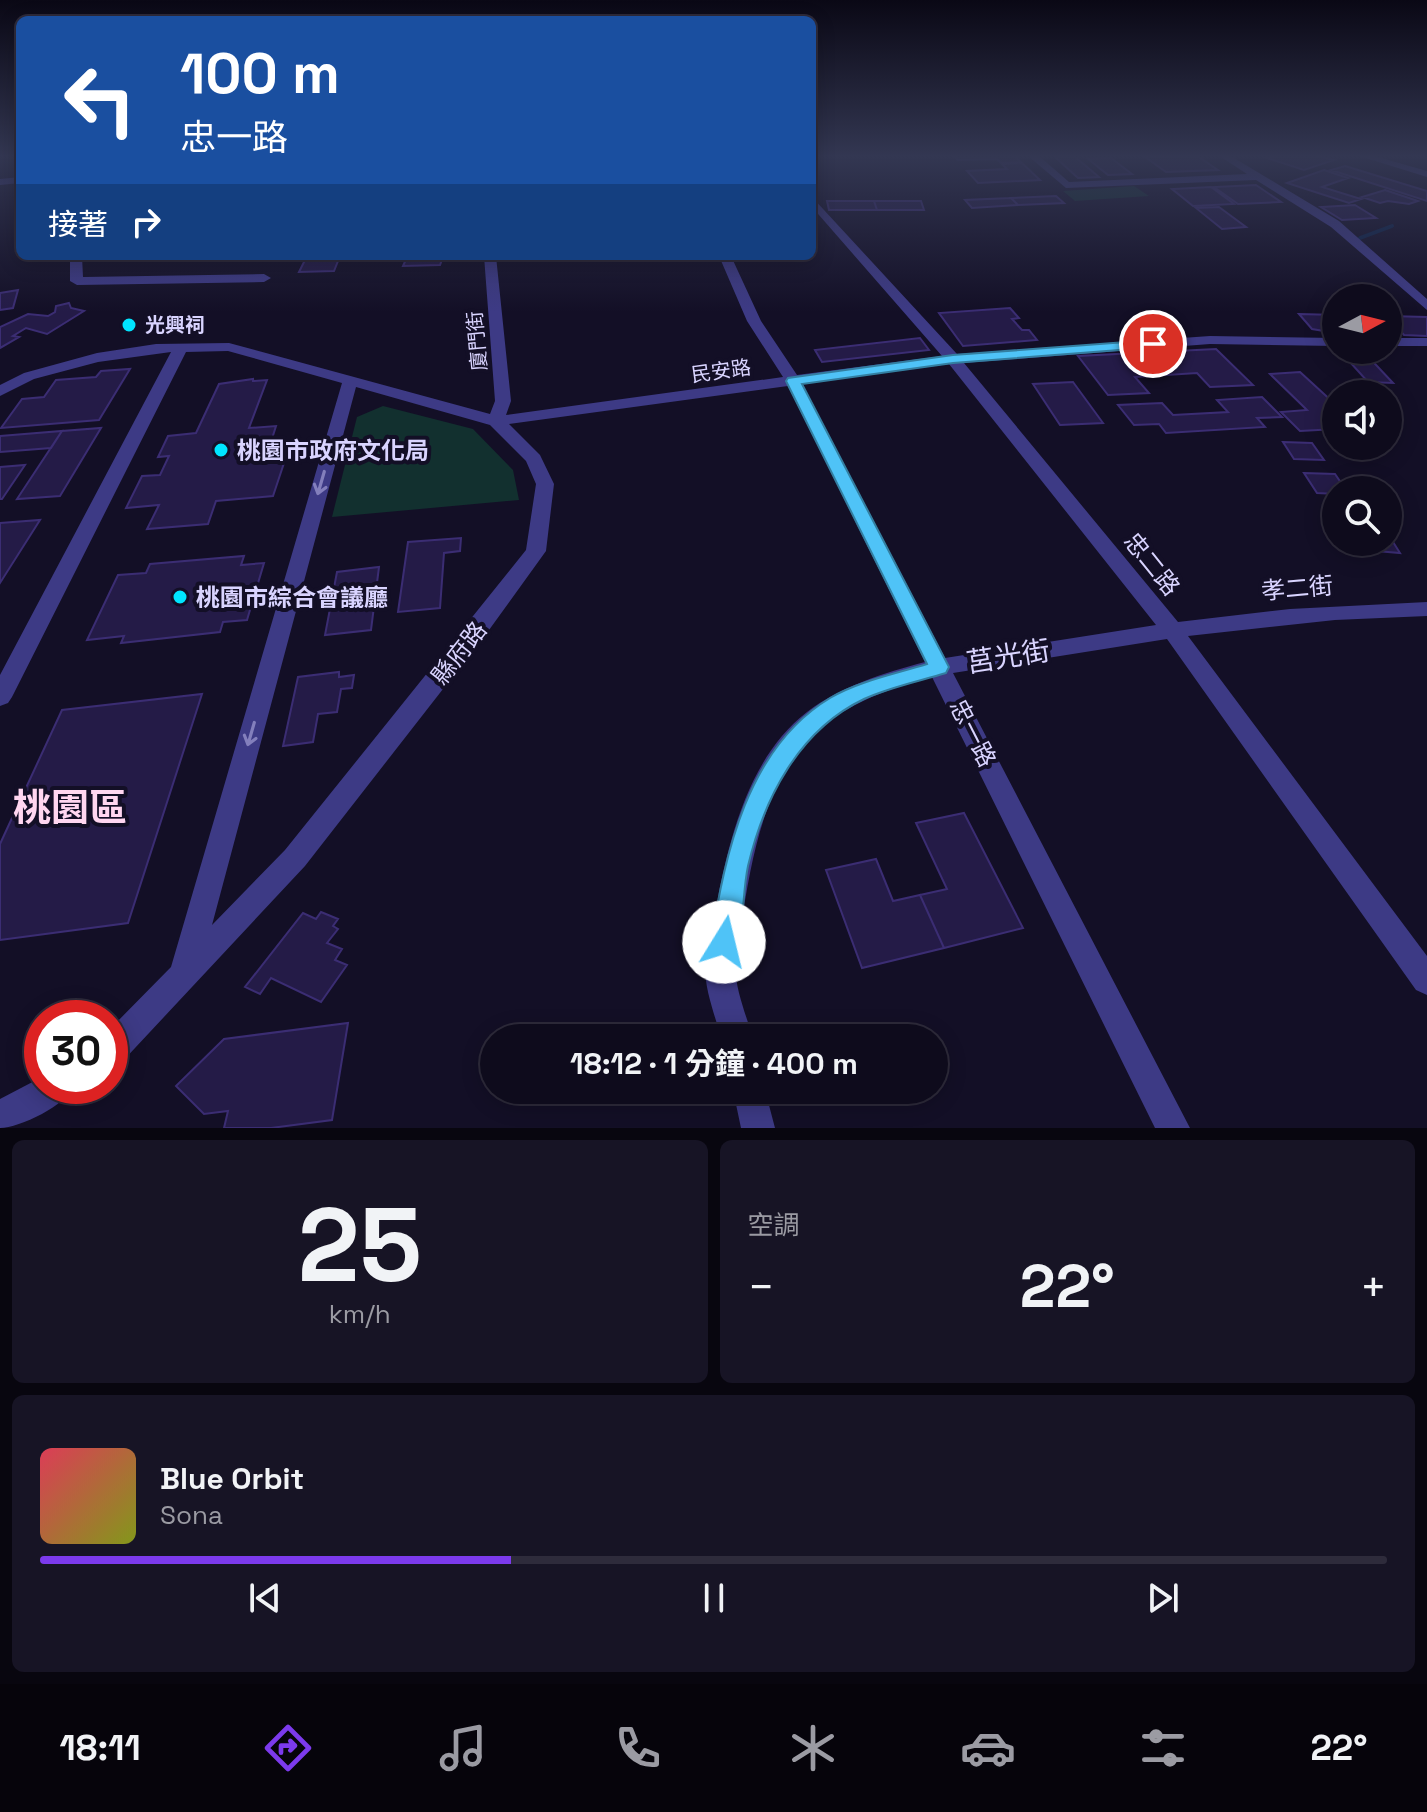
<!DOCTYPE html>
<html lang="zh-TW">
<meta charset="utf-8">
<style>
:root{--surface:#0e0b1c;--page:#171425;--text:#f1f3f6;--muted:#9b9ba3;--line:#2e2b3b;--accent:#7c3aed}
body{margin:0;font-family:"Space Grotesk","Noto Sans TC",sans-serif;background:var(--page);color:var(--text);height:100vh;display:flex;flex-direction:column;font-size:30px;white-space:nowrap}
*{box-sizing:border-box;margin:0}
p{font-size:26px;color:var(--muted)}
.icon{flex:none;width:44px;height:44px;fill:none;stroke:currentColor;stroke-width:2;stroke-linecap:round;stroke-linejoin:round}
.map{position:relative;height:1128px;overflow:hidden}
.panel{display:flex;flex-direction:column;gap:12px;padding:12px;background:#08060f;flex:1}
.panel>*{flex:none}
.banner{position:absolute;left:16px;top:16px;width:800px;height:244px;border-radius:12px;box-shadow:0 4px 20px #0003,0 0 0 2px var(--line);background:#1a4fa0;color:#fff;overflow:hidden}
.needle{width:52px;rotate:83deg}
.fabs{position:absolute;left:1322px;top:284px;display:grid;gap:16px}
.fabs a{display:grid;place-items:center;width:80px;height:80px;border-radius:50%;background:var(--surface);box-shadow:0 4px 20px #0003,0 0 0 2px var(--line);font-size:40px}
.speed{position:absolute;left:24px;top:1000px;display:flex;gap:16px;font-size:40px;font-weight:700;text-align:center}
.speed>*{display:grid;place-content:center;width:104px;height:104px;border-radius:50%;background:var(--surface);box-shadow:0 4px 20px #0003,0 0 0 2px var(--line);line-height:1}
.speed .limit{border:12px solid #d22;background:#fff;color:#111}
.pin{position:absolute;display:grid;place-items:center;width:68px;height:68px;color:#fff;margin:-34px;border:4px solid #fff;border-radius:50%;box-shadow:0 2px 8px #0007}
.me{position:absolute;width:88px;margin:-44px;rotate:9deg;stroke-linejoin:round;filter:drop-shadow(0 0 6px #0008)}
.turn{display:flex;align-items:center;gap:28px;height:168px;padding:0 32px;font-size:36px}
.turn .icon{width:104px;height:104px;stroke-width:2.5}
.turn b{display:block;font-size:56px;line-height:68px}
.then{display:flex;align-items:center;height:76px;padding:0 32px;background:#0003;gap:16px;font-size:30px}
.big{font-size:60px;font-weight:700;line-height:1.1}
.panel .tile{flex:1;display:flex;flex-direction:column;justify-content:center;gap:12px;min-width:0;padding:0 28px;border-radius:12px;background:var(--page)}
.panel .dial{align-items:center;gap:0}
.dial b{font-size:104px;line-height:1}
.song{display:flex;align-items:center;gap:24px}
.cover{width:96px;height:96px;border-radius:12px;background:linear-gradient(135deg,hsl(350 70% 55%),hsl(70 70% 35%))}
.played{height:8px;border-radius:4px;background:linear-gradient(90deg,var(--accent) 35%,var(--line) 35%)}
.keys{display:flex;justify-content:space-around;direction:ltr}
.heat{display:flex;justify-content:space-between;align-items:center;font-size:44px;direction:ltr}
.panel .tiles{flex:1;display:grid;gap:12px;grid-template-columns:1fr 1fr}
.tile:last-child{grid-column:span 2}
.trip{position:absolute;left:480px;top:1024px;width:468px;height:80px;border-radius:40px;background:var(--surface);box-shadow:0 4px 20px #0003,0 0 0 2px var(--line);font-weight:700;line-height:80px;text-align:center}
.tabs{display:flex;height:128px;justify-content:space-around;align-items:center;background:#06040b;color:var(--muted)}
.tabs .icon{width:56px;height:56px}
.tabs .selected{color:var(--accent)}
.tabs b{font-size:36px;color:var(--text)}
.map>svg:first-child{display:block}
.green{fill:#12302f}
.lines{fill:none;stroke-linecap:round;stroke-linejoin:round}
.stream{stroke:#0c2248;stroke-width:4}
.building{fill:#241b47;stroke:#3b2d73;stroke-width:2}
.minor{fill:#3d3a85;fill-rule:evenodd}
.oneway{stroke:#837fbc}
.route{fill:#4fc3f7;stroke:#337fa1;stroke-width:2}
.poi-dot{fill:#00e5ff;stroke:#130f26;stroke-width:3}
.labels{text-anchor:middle;dominant-baseline:central;stroke-width:8;stroke-linejoin:round;paint-order:stroke}
.far-poi-label{font-size:20px;font-weight:bold;fill:#d9d4ff;stroke:#130f26;text-anchor:start}
.far-street-label{font-size:20px;fill:#d9d4ff;stroke:#130f26}
.poi-label{font-size:24px;font-weight:bold;fill:#d9d4ff;stroke:#130f26;text-anchor:start}
.street-label{font-size:24px;fill:#d9d4ff;stroke:#130f26}
.near-street-label{font-size:28px;fill:#d9d4ff;stroke:#130f26}
.near-district-label{font-size:38px;font-weight:bold;fill:#ffd6f0;stroke:#130f26}
</style>
<div class="map">
<svg width="1427" height="1128" viewBox="0 0 1427 1128">
<rect width="100%" height="100%" fill="#130f26"/>
<path class="green" d="M1134,186l15,10 -74,5 -12,-10z
M383,406l90,23 40,41 6,30 -187,17 25,-100z"/>
<g class="lines">
<path class="stream" d="M1360,238l32,-12"/>
</g>
<path class="building" d="M953,155h60l8,7 -20,1 -4,-4 -39,1z
M1073,155l26,22 -21,1 -24,-22z
M1196,155l22,15 -52,2 -21,-15z
M1276,155h38l20,5 -30,10 -37,-12z
M1111,158l21,16 -24,1 -20,-16z
M1022,163l18,17 -62,3 -11,-12 40,-2 -5,-5z
M1345,166l82,25v10l-96,-31z
M1324,170l24,8 -26,9 39,12 -12,4 -62,-20z
M1256,185l25,17 -43,2 -24,-17z
M1211,187l23,17 -41,2 -21,-17z
M1385,190l33,11 -9,3 -21,-3 -8,2 -18,-6z
M1056,196l8,7 -46,2 -7,-7z
M1011,198l7,7 -46,3 -7,-8z
M827,201h47l3,9h-48z
M874,201h47l3,9h-47z
M1355,205l21,13 -34,2 -21,-13z
M1219,207l27,20 -24,2 -26,-21z
M307,256h33l-6,15 -35,1z
M512,256h86v3l-87,2z
M407,257h36l-3,8 -37,1z
M18,290l-5,18 -13,2v-17z
M69,303l2,5 13,3 -37,23 -21,-6 -13,8 6,1 -19,11v-21l28,-13 20,2 7,-4 1,-6z
M1010,308l9,10 -7,1 10,11h7l8,10 -74,6 -24,-33z
M1299,314l37,1v18l-24,-4z
M1388,316l39,1v19l-23,-1z
M920,338l9,12 -107,12 -7,-12z
M1216,349l37,36 -43,2 -13,-14 -62,4 14,16 -41,2 -30,-39z
M1339,350h23l31,33 -25,-1z
M130,369l-31,51 -98,8 21,-29 22,-2 12,-17 40,-3 5,-6z
M1300,372l36,33v24l-36,2 -19,-19 26,-2 -37,-36z
M253,379v2l14,-1 -18,48 27,-2 -6,19 14,-2 -6,20h6l-11,33 -57,5 -8,23 -61,5 12,-24 -33,3 16,-32 18,-1 9,-19 -11,1 10,-21 28,-3 23,-49z
M1073,382l30,41 -43,2 -27,-41z
M1262,397l20,20 -25,1 8,9 -99,6 -7,-9 -25,1 -16,-20 44,-2 11,12 55,-3 -11,-12z
M101,428l-41,68 -43,3 45,-68z
M62,431l-11,17 -51,4v-16z
M1283,442l29,1 12,17 -30,-1z
M25,465l-23,34h-2v-32z
M1304,473l31,1 11,16h-10v4l-19,-1z
M40,520l-40,63v-60z
M1388,534l12,19 -35,-3 -5,-8h28z
M461,538l-1,13 -16,2 -4,55 -42,4 10,-70z
M244,556l-3,9 23,-2 -17,57 -24,2 -3,10 -99,11 3,-7 -37,4 31,-65 28,-2 4,-9z
M379,567l-8,63 -46,5 12,-63z
M339,672v5l15,-2 -2,13 -11,1 -4,23 -19,2 -5,28 -30,4 15,-69z
M202,694l-74,229 -128,17v-96l62,-134z
M964,813l59,115 -79,20 -24,-53 27,-6 -31,-66z
M876,859l17,42 27,-6 24,53 -82,20 -36,-98z
M321,912l17,7 -5,7 5,3 -11,14 15,6 -7,11 12,5 -26,37 -50,-24 -11,16 -15,-7 58,-74 13,6z
M348,1023l-16,97 -61,8h-47l4,-17 -24,3 -28,-28 48,-47z"/>
<g class="lines">
<path class="minor" d="M1027,155h11l31,27 178,-8 -29,-19h11l110,66 88,78v11l-96,-83 -75,-47 -190,8z
M1356,155h15l56,16v6z
M20,177v6l-20,2v-6z
M812,197l145,157 253,-18 126,2v8l-126,-2 -246,19 214,259 112,-13 137,-7v14l-92,4 -147,16 239,320v39l-11,-5 -249,-351 -214,34 237,455h-35l-223,-451c-46,12 -96,30 -128,67 -42,49 -53,119 -63,181 -2,14 -7,28 -6,42 1,24 11,48 18,71h-32c-6,-23 -16,-47 -16,-71 0,-16 6,-33 9,-48 13,-72 32,-160 93,-207 34,-26 77,-39 118,-50l-137,-276 -279,38 31,31 14,29 -8,67 -57,79 -184,236 -184,197 -11,5v-39l61,-62 171,-584 -114,-32 -42,1 -174,345 -4,6 -8,3v-31l171,-323 -73,10 -64,17 -34,17v-11l24,-12 73,-20 59,-9 73,-1 261,71 5,-13 -11,-145h12l15,145 -5,14 277,-38 -36,-56 -28,-65h12l30,65 36,54 145,-19 -130,-149zM949,364l207,261 -211,33 -143,-274zM356,387l134,38 36,36 10,23 -10,66 -241,300 -73,75z
M70,256h12l1,21 181,-3 7,4 -7,4 -187,3 -7,-4z
M1388,338h39v8h-39z
M42,1077v9h32c-8,19 -54,42 -74,42v-29z
M733,1090h32l10,38h-34z"/>
</g>
<defs><path id="oneway-shaft" d="M-6 0H5M1.5-3L5.5 0L1.5 3" fill="none" stroke-width="1.6" stroke-linecap="round" stroke-linejoin="round" transform="scale(2)"/></defs>
<g class="oneway">
<use href="#oneway-shaft" transform="translate(321 483) rotate(106)"/>
<use href="#oneway-shaft" transform="translate(251 734) rotate(106)"/>
</g>
<linearGradient id="sky" x2="0" y2="1"><stop stop-color="#0a0815"/><stop offset="0.5" stop-color="#333752"/><stop offset="1" stop-color="#333752" stop-opacity="0"/></linearGradient>
<rect width="1427" height="312" fill="url(#sky)"/>
<path class="route" d="M1153,340l7,4 -2,3 -205,16 -151,21 147,283 -3,6c-26,8 -56,14 -82,26 -65,31 -100,99 -116,167 -6,28 -3,59 -14,85l-10,4 -9,-4 -4,-9c14,-88 36,-194 119,-244 29,-17 65,-24 97,-34l-141,-283 2,-3 165,-23z"/>
<g class="poi-dot">
<circle cx="129" cy="325" r="8"/>
<circle cx="221" cy="450" r="8"/>
<circle cx="180" cy="597" r="8"/>
</g>
<g class="labels">
<g class="far-poi-label">
<text x="145" y="325">光興祠</text>
</g>
<g class="far-street-label">
<text transform="translate(477 341) rotate(-95)">廈門街</text>
<text transform="translate(721 371) rotate(-8)">民安路</text>
</g>
<g class="poi-label">
<text x="237" y="450">桃園市政府文化局</text>
<text x="196" y="597">桃園市綜合會議廳</text>
</g>
<g class="street-label">
<text transform="translate(1152 564) rotate(51)">忠二路</text>
<text transform="translate(1297 588) rotate(-5)">孝二街</text>
<text transform="translate(459 653) rotate(-52)">縣府路</text>
<text transform="translate(973 733) rotate(63)">忠一路</text>
</g>
<g class="near-street-label">
<text transform="translate(1008 656) rotate(-9)">莒光街</text>
</g>
<g class="near-district-label">
<text x="70" y="808">桃園區</text>
</g>
</g>
</svg>
<div class="fabs">
<a><svg class="needle" viewBox="-14 -14 28 28"><path d="M0-13l5 13h-10z" fill="#e53935"/><path d="M0 13l5-13h-10z" fill="#9b9ba3"/></svg></a>
<a><svg class="icon" aria-label="sound" viewBox="0 0 24 24"><path d="M4 9h4l5-4v14l-5-4H4zM17 9q2 3 0 6"/></svg></a>
<a><svg class="icon" aria-label="search" viewBox="0 0 24 24"><circle cx="10" cy="10" r="6"/><path d="M15 15l6 6"/></svg></a>
</div>
<div class="speed"><div class="limit">30</div></div>
<div class="pin" style="left:1153px;top:344px;background:#d93025"><svg class="icon" aria-label="arrive" viewBox="0 0 24 24"><path d="M6 21V4h12l-3 4 3 4H6"/></svg></div>
<svg class="me" style="left:724px;top:942px" viewBox="-20 -20 40 40"><circle r="19" fill="#fff"/><path d="M0-13L10 11 0 6-10 11z" fill="#4fc3f7"/></svg>
<div class="trip">18:12 · 1 分鐘 · 400 m</div>
<div class="banner">
<div class="turn"><svg class="icon" aria-label="left" viewBox="0 0 24 24"><path d="M17 20v-9H6M10 6l-5 5 5 5"/></svg><div><b>100 m</b>忠一路</div></div>
<div class="then">接著<svg class="icon" aria-label="right" viewBox="0 0 24 24"><path d="M7 20v-9h11M14 6l5 5-5 5"/></svg></div>
</div>
</div>
<section class="panel">
<div class="tiles">
<div class="tile dial"><b>25</b><p>km/h</p></div>
<div class="tile"><p>空調</p>
<div class="heat"><a>−</a><b class="big">22°</b><a>+</a></div>
</div>
<div class="tile">
<div class="song"><i class="cover"></i><div><b>Blue Orbit</b><p>Sona</p></div></div>
<div class="played"></div>
<div class="keys"><svg class="icon" aria-label="previous" viewBox="0 0 24 24"><path d="M18 5L8 12l10 7zM5 5v14"/></svg><svg class="icon" aria-label="pause" viewBox="0 0 24 24"><path d="M8 5v14M16 5v14"/></svg><svg class="icon" aria-label="next" viewBox="0 0 24 24"><path d="M6 5l10 7-10 7zM19 5v14"/></svg></div>
</div>
</div>
</section>
<nav class="tabs">
<b>18:11</b>
<svg class="icon selected" aria-label="directions" viewBox="0 0 24 24"><path d="M12 3l9 9-9 9-9-9zM9 14v-3h6M13 9l2 2-2 2"/></svg>
<svg class="icon" aria-label="music" viewBox="0 0 24 24"><path d="M9 18V5l10-2v13"/><circle cx="6" cy="18" r="3"/><circle cx="16" cy="16" r="3"/></svg>
<svg class="icon" aria-label="phone" viewBox="0 0 24 24"><path d="M5 4h4l2 5-3 2q2 4 5 5l2-3 5 2v4C11 20 4 13 5 4z"/></svg>
<svg class="icon" aria-label="climate" viewBox="0 0 24 24"><path d="M12 3v18M4 7l16 10M4 17L20 7"/></svg>
<svg class="icon" aria-label="car" viewBox="0 0 24 24"><path d="M5 17H2v-5l4-1 3-4h7l3 4 3 1v5h-3M9 17h6M6 11h13"/><circle cx="7" cy="17" r="2"/><circle cx="17" cy="17" r="2"/></svg>
<svg class="icon" aria-label="filters" viewBox="0 0 24 24"><path d="M4 7h16M4 17h16"/><circle cx="9" cy="7" r="2"/><circle cx="15" cy="17" r="2"/></svg>
<b>22°</b>
</nav>
